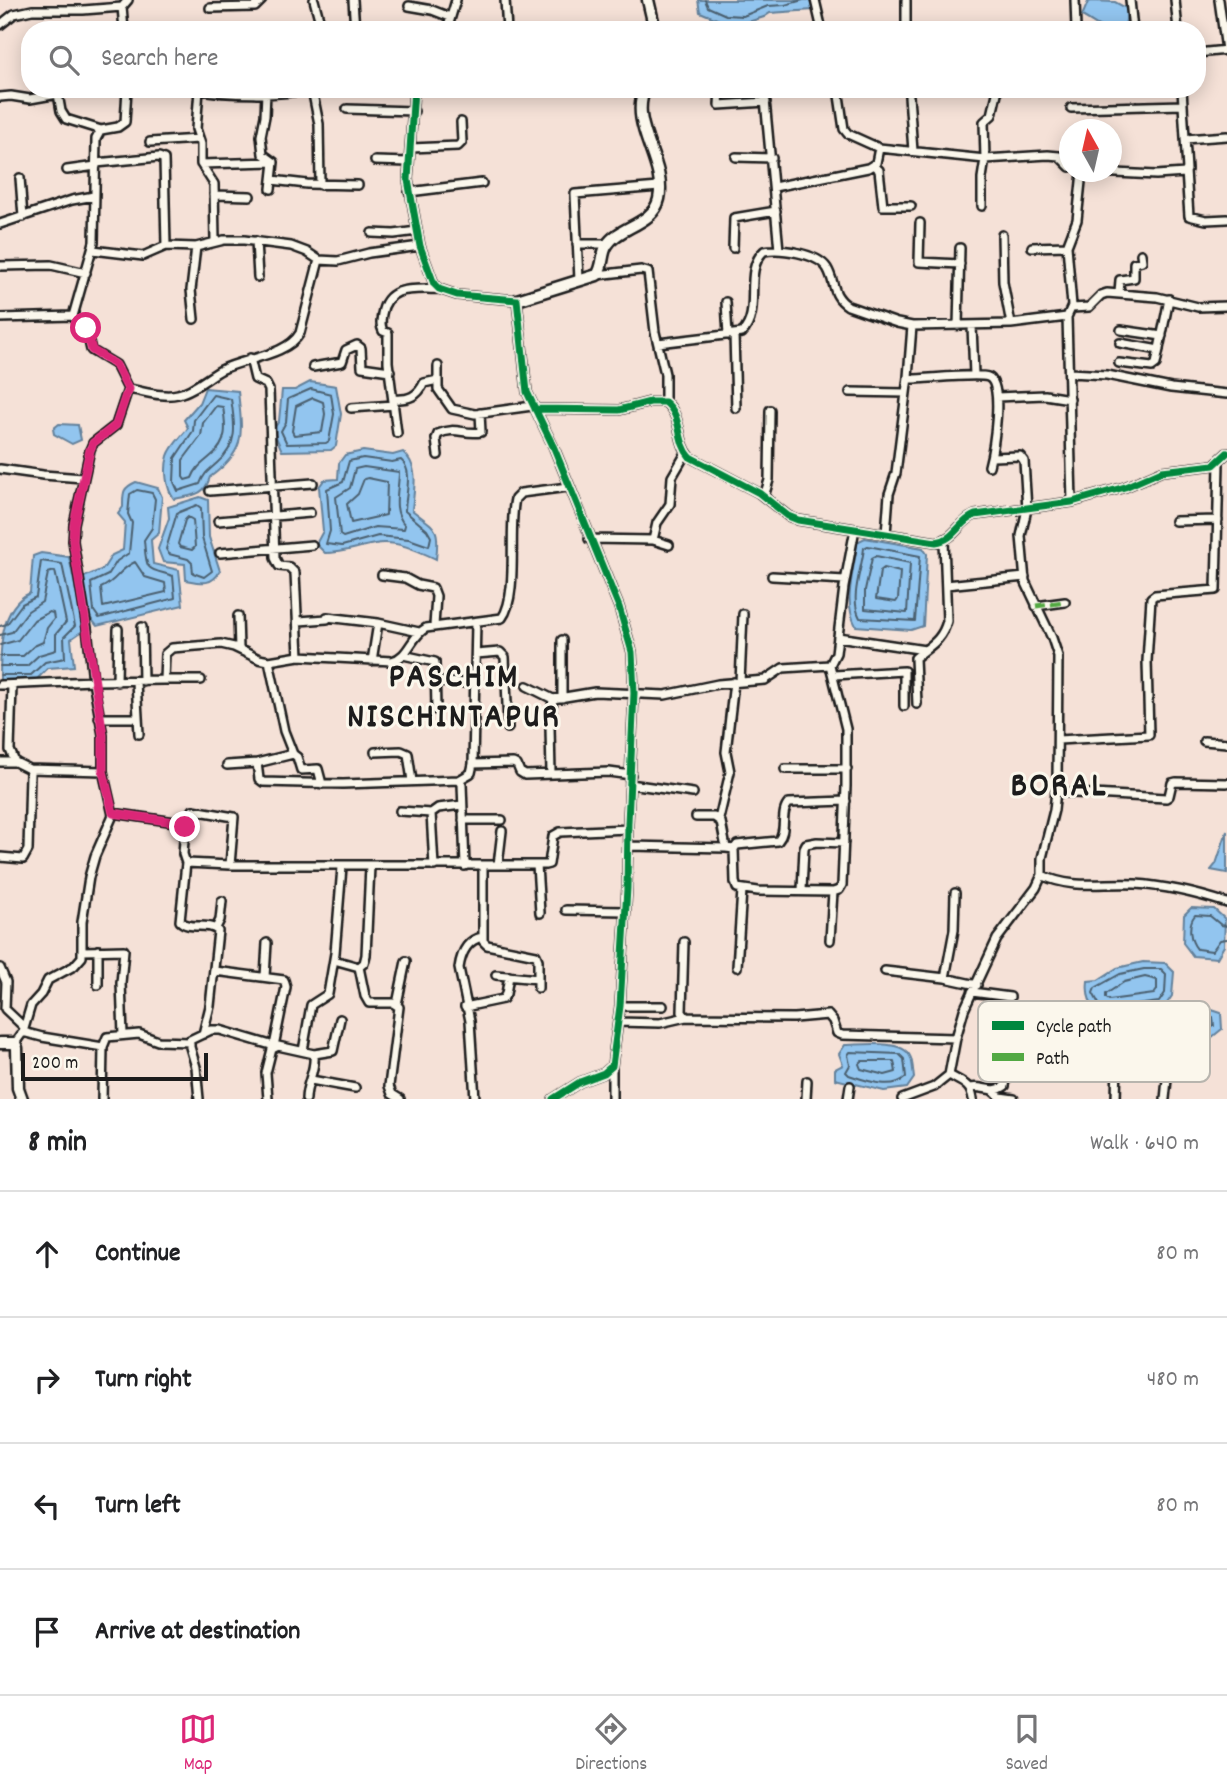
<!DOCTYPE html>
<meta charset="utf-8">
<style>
body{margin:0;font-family:Dekko,sans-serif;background:#f6f6f6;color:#202124}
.compass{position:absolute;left:1059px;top:119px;width:63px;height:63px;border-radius:50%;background:#fff;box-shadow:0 4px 18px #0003;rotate:352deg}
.scale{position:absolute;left:21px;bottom:18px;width:187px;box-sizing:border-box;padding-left:7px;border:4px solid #1c1c1c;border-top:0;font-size:19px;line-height:24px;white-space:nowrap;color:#1c1c1c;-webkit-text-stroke:5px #fbf7ec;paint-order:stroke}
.stop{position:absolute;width:21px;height:21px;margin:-16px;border:5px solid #db2777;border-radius:50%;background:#fff}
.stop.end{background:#db2777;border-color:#fff;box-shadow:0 2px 7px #0008}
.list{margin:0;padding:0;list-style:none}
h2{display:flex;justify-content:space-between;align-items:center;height:91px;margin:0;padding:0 28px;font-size:30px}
h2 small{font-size:23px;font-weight:400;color:#757577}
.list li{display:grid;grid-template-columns:46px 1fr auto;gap:21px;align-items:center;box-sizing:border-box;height:126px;padding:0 28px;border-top:2px solid #e0e0e0}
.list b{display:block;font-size:26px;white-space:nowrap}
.list em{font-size:23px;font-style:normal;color:#757577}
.icon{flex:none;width:38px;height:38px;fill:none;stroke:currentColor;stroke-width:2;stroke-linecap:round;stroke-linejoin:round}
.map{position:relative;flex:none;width:1227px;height:1099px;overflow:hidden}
.search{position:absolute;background:#fff;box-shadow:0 4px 18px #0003;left:21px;right:21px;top:21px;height:77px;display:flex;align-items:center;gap:18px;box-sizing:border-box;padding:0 24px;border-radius:28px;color:#757577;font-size:26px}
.sheet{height:595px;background:#fff}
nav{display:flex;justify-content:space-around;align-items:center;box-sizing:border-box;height:98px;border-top:2px solid #e0e0e0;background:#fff;font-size:19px;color:#757577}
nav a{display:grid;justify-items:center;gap:4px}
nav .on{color:#db2777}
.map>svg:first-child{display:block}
.water{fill:#92c5ef;stroke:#63819b;stroke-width:2}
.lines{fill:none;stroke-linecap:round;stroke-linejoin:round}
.shore{stroke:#4b6070;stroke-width:2}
.street-casing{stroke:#1c1c1c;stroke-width:12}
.secondary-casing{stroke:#1c1c1c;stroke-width:15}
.street{stroke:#fbf7ec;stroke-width:7}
.secondary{stroke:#fbf7ec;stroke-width:10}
.quiet{stroke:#52a943;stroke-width:5;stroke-dasharray:10 5;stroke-linecap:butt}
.cycleway-casing{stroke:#fbf7ec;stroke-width:11}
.cycleway{stroke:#00873e;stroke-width:7}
.route{stroke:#db2777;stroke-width:9}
.labels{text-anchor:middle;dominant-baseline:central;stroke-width:6;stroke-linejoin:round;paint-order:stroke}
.district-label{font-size:35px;font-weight:bold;letter-spacing:2px;fill:#1c1c1c;stroke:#fbf7ec}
.key{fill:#fbf7ec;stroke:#b8b5ae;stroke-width:2}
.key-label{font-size:19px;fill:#1c1c1c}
</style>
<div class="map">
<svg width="1227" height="1099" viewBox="0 0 1227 1099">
<rect width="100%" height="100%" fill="#f5e1d7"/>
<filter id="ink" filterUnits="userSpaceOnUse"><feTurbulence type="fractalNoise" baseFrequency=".0143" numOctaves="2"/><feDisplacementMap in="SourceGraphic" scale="14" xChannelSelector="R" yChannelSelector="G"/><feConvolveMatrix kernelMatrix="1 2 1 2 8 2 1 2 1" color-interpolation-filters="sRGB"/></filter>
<g filter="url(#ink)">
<path class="water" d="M698,0H810L813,10L770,13L764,17L745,23L724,22L700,12Z
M1092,1L1115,2L1128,9L1125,25C1100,33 1102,27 1082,16L1088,2Z
M310,382L336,386L341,414L336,446L331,450L282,451L273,430L279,421L282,390H295Z
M205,388L238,391C242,432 248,450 210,477C204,497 192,495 174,499C166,489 164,469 168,456C171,446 182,436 188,428L184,420L199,403Z
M59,424L78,425L81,440L72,444L54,434L53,429Z
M363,451L393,455L403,452C420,467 414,488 412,510C436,529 440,526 436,559C417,550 396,540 375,544C356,547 345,553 325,553L316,544L323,531L319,487L324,480L338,479L339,463L345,455Z
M136,482L158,488L162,497L159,533L151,540L153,564L179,570L183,605L97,626L87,614L84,577L103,569L112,555L123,550L125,522L118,514L123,507C123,493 122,488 136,482Z
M200,497L208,500L209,537L220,571C212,586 201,583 186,580L185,564L163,562L158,549L169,518L168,507Z
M865,538L923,548L927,554L923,626L911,630L856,626C842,600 855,570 857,542Z
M41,553L69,557L84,630L71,639L74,666L48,668L34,682H0C0,650 0,606 30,593L33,556Z
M1227,831V873L1211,870L1216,864Z
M1191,908L1214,909L1225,919L1224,946L1217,958L1193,956L1183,943L1184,915Z
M1143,962L1165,963L1174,972L1172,996L1163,1009L1101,1017C1091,1006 1086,997 1088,981L1098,980L1117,968Z
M1191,1003L1221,1013L1222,1029L1211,1038L1180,1029L1177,1005Z
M845,1045C861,1045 902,1039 910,1056C913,1061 913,1072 914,1078L907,1088L884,1091L835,1079V1069L843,1065L839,1054Z"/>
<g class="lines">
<path class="shore" d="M705,0L708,7L726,15L743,16L768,6L785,5L803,0
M311,389L331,394L334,414L329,441L326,443L287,444L281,431L286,422L288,399Z
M213,395L231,399C235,424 239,445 217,463C208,471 204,473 200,484L178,491L174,482L175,458L193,431L194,420Z
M313,398L323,402L325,414L322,432L294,435L292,431L296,406Z
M216,406L223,407C226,426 228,443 211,456C202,464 197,466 192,478L185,480L183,477V460L201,436L203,423Z
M363,458L392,462L401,460C414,471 405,495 405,511L427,530L431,537L429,546L409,539L378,536L342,546L326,544L330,531L327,489L343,482L349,461Z
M364,467L399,472C399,490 391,510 405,525L404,529L375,527L343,537L340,535L336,497L350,488L355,469Z
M368,478L387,482L386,515L351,523L347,504L358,494L364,479Z
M137,490L152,493L155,499L152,528L144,540C147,572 144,567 173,576L175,598L99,618L94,611L91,583L108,575L117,561L129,553L132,523L128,514L130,494Z
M197,505L201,508L202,538L212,571L204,577L193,573L192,563L188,559L169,554L166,549L177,513Z
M188,517L193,520L195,547L192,550L180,547L178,544L185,520Z
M868,546L920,556L915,621L860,618C849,598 862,569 864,548Z
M876,556L910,563L907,613L865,609V590L872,558Z
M135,562L145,577L165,583L166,592L103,607L101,588C118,580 119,569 135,562Z
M884,568L900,572L898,599L896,602L876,599L880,571Z
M0,626L7,624L22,604L36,597L41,561L62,564L75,626L64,637L65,658L45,662L31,675H0
M0,635L12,632L28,611L42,602L48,573L55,571L66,622L56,634V650L39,655L27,666H0
M0,645L18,640L34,620L49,612L53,613L54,619L47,628L43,642L34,646L23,656H0
M1227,926L1221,925L1210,916L1195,915C1187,925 1190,941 1197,949L1212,951L1220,940L1227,939
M1144,969H1161L1166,974L1165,993L1159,1002L1105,1009L1099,1004L1093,993L1095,988L1120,974Z
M1145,977L1157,980V990L1154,994L1109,1000L1106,998V994L1124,982Z
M1189,1010L1213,1017L1214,1026L1208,1030L1188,1024L1186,1014Z
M850,1052L899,1054L904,1059L906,1077C892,1091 865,1080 849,1075L846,1072L850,1065L848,1055Z
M862,1061H894L896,1072L885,1075L861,1069L859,1064Z"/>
<defs>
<path id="street" d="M314,0L322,30
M353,0L355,30
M505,0L507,30
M815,0L822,30
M906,0V30
M1075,0L1076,30
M1130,0L1133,30
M1175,0L1178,30
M1219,0L1226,50
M409,6L432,10L450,17
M122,7L124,30
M210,8L255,7L262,0
M0,25L14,14L32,10H83L122,7L128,0
M728,27V30
M447,30L456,0
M1197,53L1227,50
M196,89C226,95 281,96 310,89
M312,89L319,124L320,185
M414,89L408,180L420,246L434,284L439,289L457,295L517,300L527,392L554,448L619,607L632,652L634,693L628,823L627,888L620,1006L612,1066L604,1073L580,1082L553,1099
M720,89L719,105L766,102
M764,89L779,250
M998,89L992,115L984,122L985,159L1048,155L1059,156L1070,167
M199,90L196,129L201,144V164L214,184L215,241
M266,92L265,116L261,136L263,154L274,162L271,189
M909,96L913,151
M0,97L11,96L30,99L58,94L61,111L66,119L101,130
M1071,108L1183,105
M347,109L414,111
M1185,139L1227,136
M150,142L199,139
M411,148L458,146L462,142L461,122
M879,148L985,159L982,178V206
M736,157L772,158
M375,161L409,162
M96,163L159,157L164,159L166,246
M201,164L274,162
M874,166L879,170L883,206H911
M67,170L96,166
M1186,171L1189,216L1206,220L1227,219
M1096,172L1156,175L1185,173L1187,170L1182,89
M20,178L23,217
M272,180L307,184L358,185
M774,187L868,168L876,163L879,148L848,134L844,129L838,89
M409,192L482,183
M214,195L250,196
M920,223L919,262L960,264
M0,224L72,200L94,196
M372,233L394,234L417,231
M1002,235L1003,282L1011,324
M256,241L258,277
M577,244H608
M1032,247L1067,246
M733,248L734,218L776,211
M93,250L143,256L166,246L196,247L224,240H244L291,246L307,252L319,260
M0,266L51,265L86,273
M597,275L641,270L648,272L655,332L665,374V402
M579,280L575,194L659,187
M1119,293L1120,280L1134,278V263L1142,261L1141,254
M726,302L728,335
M1072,308L1089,307L1101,295L1107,293L1157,297L1198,307L1227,306
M73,316L94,242L96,139L101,130L118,127L125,122L127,89
M1067,317L1072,502
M0,318L73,316L76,321L86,328L91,350L116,365L128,389C143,391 163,398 178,394C193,391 208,377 221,370C244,358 287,356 300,333L319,260L338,261L369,253L420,246
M194,319L191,290L196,247
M912,326L908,377L912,379C926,379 978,373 988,377C1005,383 993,451 989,466
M958,326L960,248
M972,326L974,375
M1121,330L1162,336
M734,334L736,408
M658,343L742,333C763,312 742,271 764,251C780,248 817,253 827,268C836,283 831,295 848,306L897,323L912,326L1011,324L1067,317L1072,306L1067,246L1077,220L1082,172
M1120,343L1159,350
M250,358L255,379L266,384L269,390L275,558L279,566L289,567L295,573L299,656L392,661C409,657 411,636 426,628L502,618C519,595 508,528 515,499L521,493L568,487
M1119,363L1152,367L1156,364L1169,299
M438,366V389L452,409L475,414L532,406
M313,367L342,362L346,350L357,345L361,348L362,367L390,371
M1070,373L1107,375L1171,388L1227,394
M850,392L906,393
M997,397L1045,395L1070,399
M394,399C409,400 418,396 424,383L438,380
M351,408L394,405
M535,409L619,410L650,402H665C683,416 676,441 690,457L759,493L788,516L798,520L936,542C955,540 959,521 975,515L1072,502L1125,487L1162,471L1214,465L1227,453
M397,433L388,362V333L383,331C380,325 381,321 382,314C387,284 415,290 439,289
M438,455L436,439L438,434C455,426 464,435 481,432L480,413
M0,469L43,475L83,478
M210,491L313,483
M764,497L769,480L770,410
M218,521L310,513
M1175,521L1218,520
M886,534L889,494L896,473L908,377
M589,539L653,540L669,545
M653,540L657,523L670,504L672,477L686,453
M220,553L312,545
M382,575L405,578L418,585L433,588L436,596L434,626
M772,576L845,580
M946,585L1025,577
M1036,606L1065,602
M238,616L239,649
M327,617L378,623L419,632
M299,621L327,619
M142,627L143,681
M838,637L925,650
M562,640V698
M476,654L500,652L505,657L508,728
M403,655L435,662L436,710
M372,661L378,623
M834,675L904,671V706
M164,680H201
M117,682L118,629
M136,682L139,734
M437,682L475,683
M740,682L743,614
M0,685L93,681L87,628L73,541L74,524L90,450L93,443L116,425L128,389
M527,686L553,699L595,692L665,695L718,684L765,680L783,668L830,665L836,653L844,587L855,529
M917,704L915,658C929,646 942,641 947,621L944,541
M99,718H138
M1058,740L1149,735L1147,661L1151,598L1155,595L1216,590L1219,463
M1204,741L1227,743
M375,752L401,751L408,754L412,781
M293,754L297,757L301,770L318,769L322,784
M0,762H15
M257,763L259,779L263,782L343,784L459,780L462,784L465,866
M473,764L513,763L517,765L520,772L525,775L609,772L631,775
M227,765L257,763L293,754L284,731L269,661
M29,769L103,771
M785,769H847
M551,774L550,727L553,699
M459,780L471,773L473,764L476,622
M630,784L693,793
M1056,792L1166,798L1169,796L1172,783L1176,782L1227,783
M193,810L234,817L230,865
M400,811L431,813L434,866
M113,813L182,823L185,827L183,854L186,863L230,865H545L549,864L553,836L560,832L628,829
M431,813L438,808L462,805
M696,817H714L721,822L726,848L734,849L735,882L737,888L758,891L833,892L839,890L842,885L846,786V729L830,665
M719,819L730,772L726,752L734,682
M463,820H502
M629,846L726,848
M734,849L737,845L778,841C788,830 779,813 789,803L846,801
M0,857L23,859L28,850L30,773L29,769L15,762L10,750L12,685
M186,863L180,921C190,931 207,921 218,931L210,1006L203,1034
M498,865L502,831
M537,865L540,913
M483,866V941L487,945L536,955L538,960V988
M1042,875C1072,890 1103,882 1135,884C1167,886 1196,893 1227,903
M802,890L804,848L806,844L817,842L844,843
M566,910L624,911
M216,928L220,920L222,901
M830,940L833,892
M684,942L682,1012L686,1017L794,1018L828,1015L833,1021L837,1033L842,1035L956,1038
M83,951L124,950L121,983L123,1035
M334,960L359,967L365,996L369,1003H393L399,1007L389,1086L392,1094L400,1099
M359,967L364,963L366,955L370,866
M737,967L742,890
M0,968L6,982L5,1009L24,1027
M885,971L945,978L977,985
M496,975L538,979
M265,977L267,943
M945,978L954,930L955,893
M98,985V950
M972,992L1010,997
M397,1004L406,961
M620,1006H663
M465,1007L503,999L506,994L509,976
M618,1022L660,1023L686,1017
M23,1032L42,1037L103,1047L102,1099
M15,1043L23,1032L31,1005L41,994L48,980L74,966L82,957V922L89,877L95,856L113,815L103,771V735L93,681L164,680L165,654L172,648L221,644L234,647L259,659L269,661L299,656
M103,1047L107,1037L139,1034L158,1041L190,1042
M303,1051L311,1005L328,994L335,953L342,867
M314,1054L333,1051L340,1019
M612,1067V1099
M949,1075C961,1082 971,1084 973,1099
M311,1080L355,1088
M970,1088C983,1085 993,1095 1005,1086L1010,1054
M993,1091L1000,1097L1014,1099
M199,1099L196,1067L190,1047V1040L211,1030H220L274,1046L286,987L284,980L215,971
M268,1099L266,1073L272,1049L278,1046L314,1054C316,1072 306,1082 306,1099
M475,1099L470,1021L459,968C461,954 467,940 482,937
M806,1099L807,1081
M848,1099L850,1086
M902,1099L934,1087L949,1075L956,1038L964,1010L997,939L1036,888L1042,875V858L1054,810L1057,781L1058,656L1052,638L1025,581L1021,536L1027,509L1024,461L1020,456L992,457
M1116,1099L1118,1025
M1165,1099L1168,1070"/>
<path id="secondary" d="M648,0L655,30
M517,300L597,275C604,266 601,254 607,245C619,226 653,225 659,199C667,163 628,124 645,89
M0,1043H15L17,1048L18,1088L22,1099"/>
</defs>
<use href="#street" class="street-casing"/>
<use href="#secondary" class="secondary-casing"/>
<use href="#street" class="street"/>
<use href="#secondary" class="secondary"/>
<path class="quiet" d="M1036,606L1065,602"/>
<defs>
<path id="cycleway" d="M414,89L408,180L420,246L434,284L439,289L457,295L517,300L527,392L554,448L619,607L632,652L634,693L628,823L627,888L620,1006L612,1066L604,1073L580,1082L553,1099
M535,409L619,410L650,402H665C683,416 676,441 690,457L759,493L788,516L798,520L936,542C955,540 959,521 975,515L1072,502L1125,487L1162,471L1214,465L1227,453"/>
</defs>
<use href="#cycleway" class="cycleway-casing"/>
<use href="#cycleway" class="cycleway"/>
</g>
</g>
<g class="lines" filter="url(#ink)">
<path class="route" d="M86,328L92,350L116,365L128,389L116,425L93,443L90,450L74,524L73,541L103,735V771L113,813L181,823L185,827"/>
</g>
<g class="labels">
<g class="district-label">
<text x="454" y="679">PASCHIM<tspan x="454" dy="40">NISCHINTAPUR</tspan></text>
<text x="1059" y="788">BORAL</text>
</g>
</g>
<rect x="978" y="1001" width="232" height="81" rx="10" class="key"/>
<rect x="992" y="1021" width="32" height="9" fill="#00873e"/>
<rect x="992" y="1053" width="32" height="8" fill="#52a943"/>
<g class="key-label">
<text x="1036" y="1032">Cycle path</text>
<text x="1036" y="1064">Path</text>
</g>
</svg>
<svg class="compass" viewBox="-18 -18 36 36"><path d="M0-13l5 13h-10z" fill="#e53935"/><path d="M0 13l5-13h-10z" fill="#757577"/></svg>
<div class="scale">200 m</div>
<div class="stop" style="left:86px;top:328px"></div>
<div class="stop end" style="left:185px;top:827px"></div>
<div class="search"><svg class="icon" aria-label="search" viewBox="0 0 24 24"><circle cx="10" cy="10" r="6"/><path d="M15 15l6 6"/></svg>Search here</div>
</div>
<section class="sheet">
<h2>8 min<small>Walk · 640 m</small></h2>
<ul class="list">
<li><svg class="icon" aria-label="ahead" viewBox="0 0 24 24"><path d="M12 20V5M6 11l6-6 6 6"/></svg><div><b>Continue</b></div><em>80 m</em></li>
<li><svg class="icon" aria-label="right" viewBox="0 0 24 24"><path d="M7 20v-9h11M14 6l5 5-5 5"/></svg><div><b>Turn right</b></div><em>480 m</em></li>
<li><svg class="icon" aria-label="left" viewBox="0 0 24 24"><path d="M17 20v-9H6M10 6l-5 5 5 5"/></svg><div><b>Turn left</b></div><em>80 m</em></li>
<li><svg class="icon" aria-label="arrive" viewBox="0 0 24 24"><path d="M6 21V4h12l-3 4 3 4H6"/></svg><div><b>Arrive at destination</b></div></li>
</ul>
</section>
<nav>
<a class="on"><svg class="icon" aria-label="map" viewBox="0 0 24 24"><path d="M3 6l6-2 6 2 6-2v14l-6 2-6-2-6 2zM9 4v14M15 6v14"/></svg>Map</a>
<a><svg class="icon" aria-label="directions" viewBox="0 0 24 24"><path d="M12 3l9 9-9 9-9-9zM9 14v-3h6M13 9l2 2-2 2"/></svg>Directions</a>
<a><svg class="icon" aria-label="saved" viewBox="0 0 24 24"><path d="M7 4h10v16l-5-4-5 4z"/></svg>Saved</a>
</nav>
